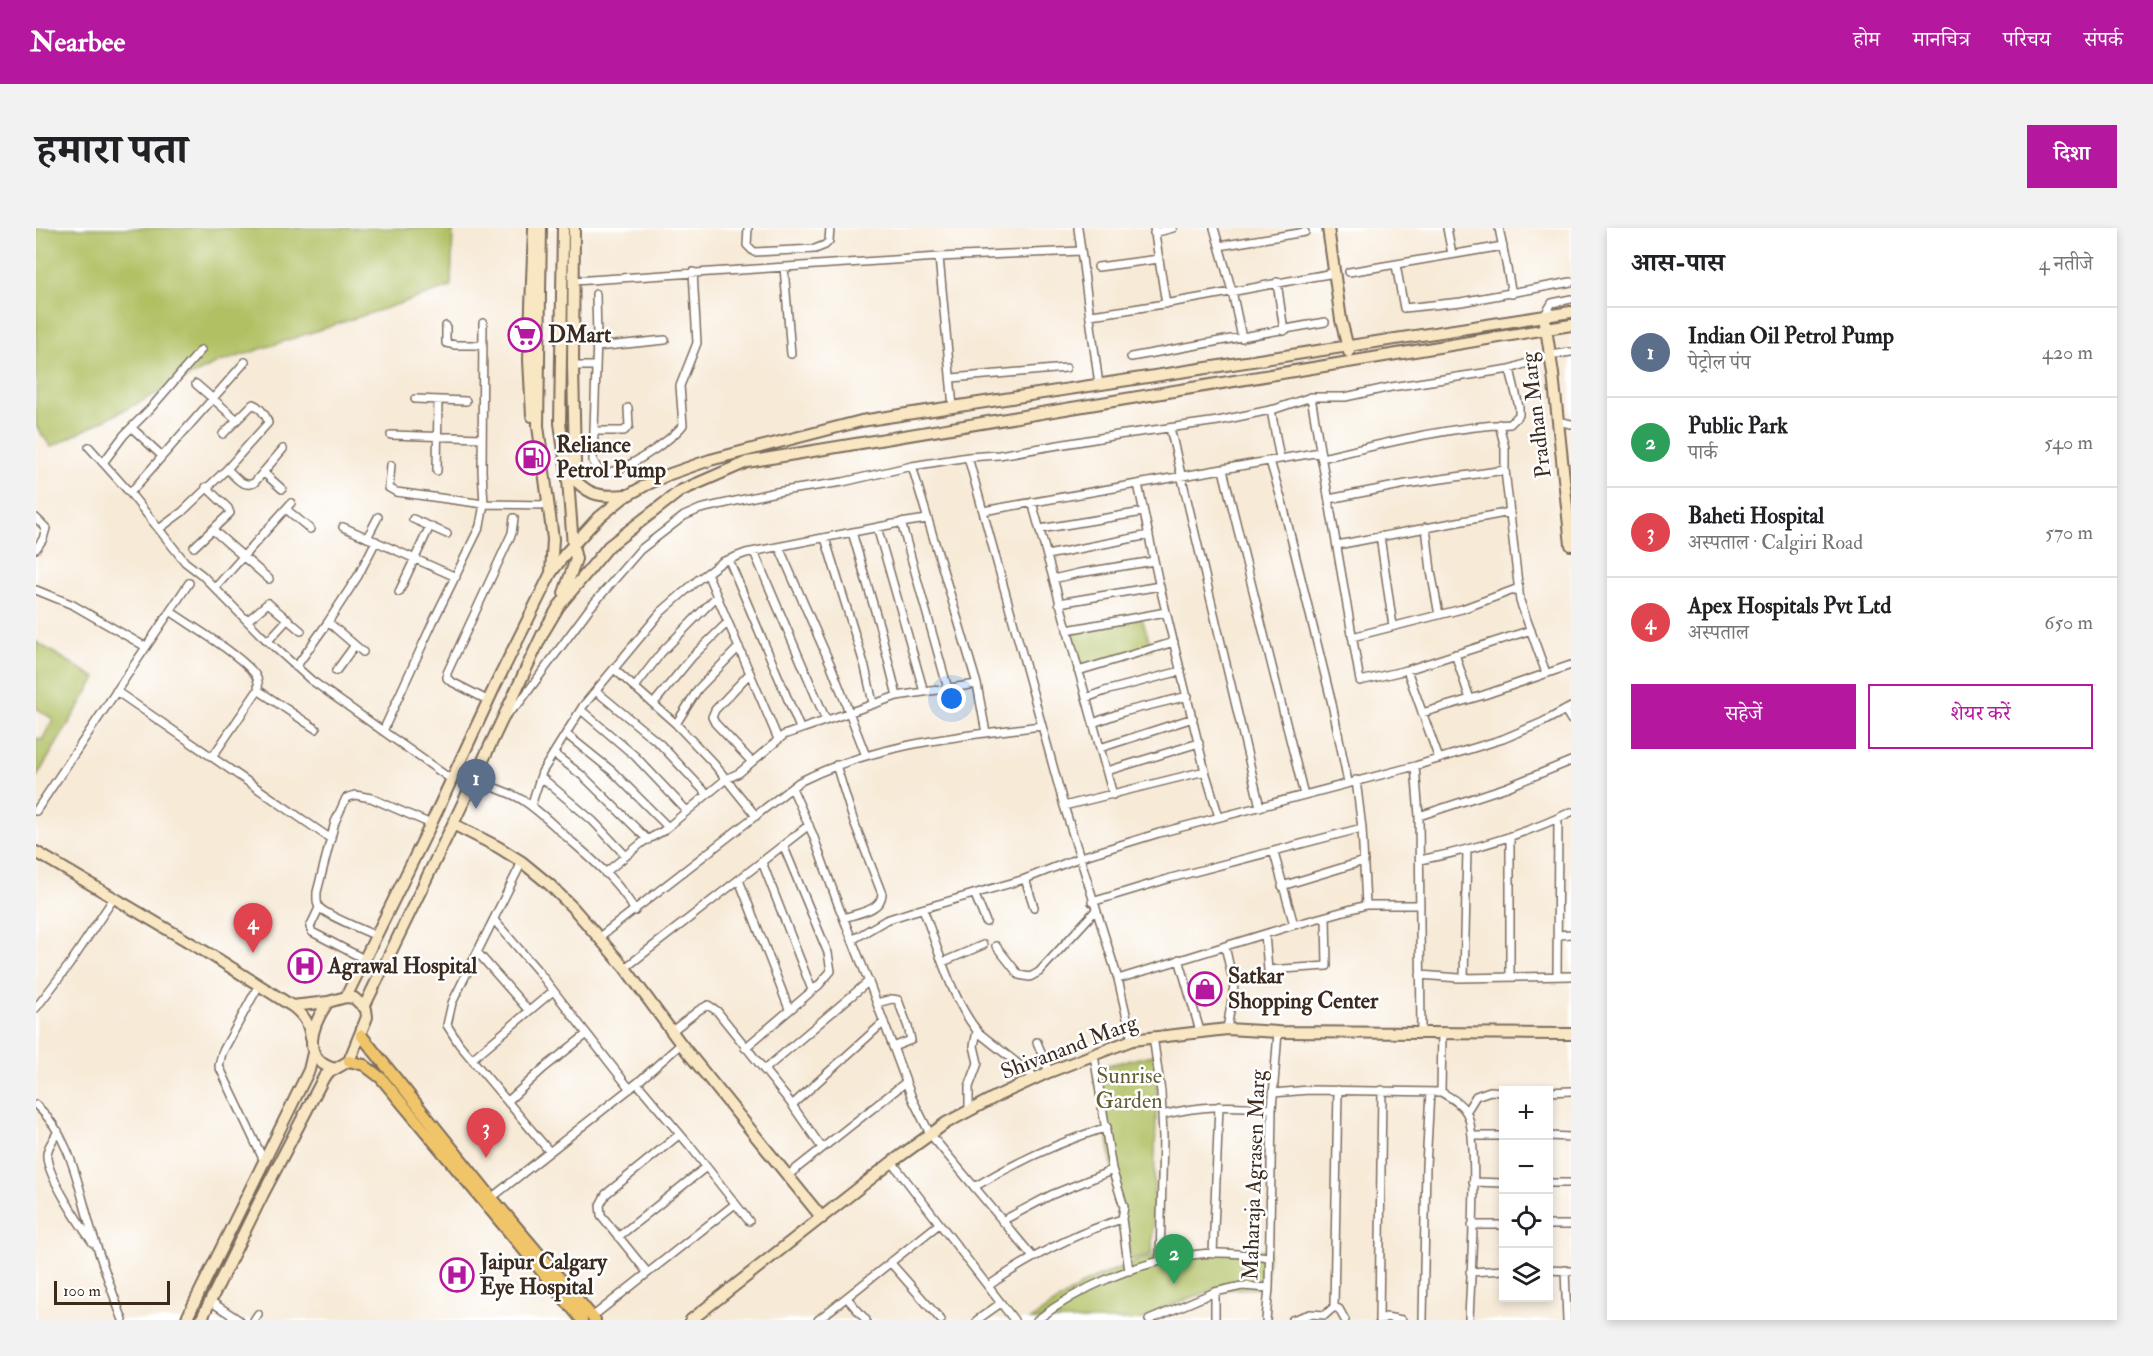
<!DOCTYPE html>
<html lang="hi">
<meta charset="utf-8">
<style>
body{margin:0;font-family:"IM FELL Double Pica","Noto Serif Devanagari",serif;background:#f2f2f2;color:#202124}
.controls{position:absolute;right:18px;bottom:18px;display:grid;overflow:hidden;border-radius:0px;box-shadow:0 3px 9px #0003}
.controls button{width:54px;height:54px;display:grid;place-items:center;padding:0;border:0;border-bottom:2px solid #e0e0e0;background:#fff;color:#202124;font:30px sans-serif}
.scale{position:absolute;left:18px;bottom:15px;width:116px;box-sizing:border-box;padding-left:6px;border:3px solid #3b2a1e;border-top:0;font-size:16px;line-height:21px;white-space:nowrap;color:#3b2a1e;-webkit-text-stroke:4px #fff;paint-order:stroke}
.you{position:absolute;left:916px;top:471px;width:21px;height:21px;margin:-15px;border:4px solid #fff;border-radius:50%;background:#1a73e8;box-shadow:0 0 0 9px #1a73e833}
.badge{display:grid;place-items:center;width:39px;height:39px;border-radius:50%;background:#b5179e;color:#fff;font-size:20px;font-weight:700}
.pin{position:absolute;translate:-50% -50px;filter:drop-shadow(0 2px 3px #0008)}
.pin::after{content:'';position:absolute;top:32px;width:21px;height:18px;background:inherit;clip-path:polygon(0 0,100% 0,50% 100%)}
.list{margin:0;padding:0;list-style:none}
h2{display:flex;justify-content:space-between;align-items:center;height:78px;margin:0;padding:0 24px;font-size:26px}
h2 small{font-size:20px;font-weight:400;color:#757577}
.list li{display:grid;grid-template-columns:39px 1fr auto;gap:18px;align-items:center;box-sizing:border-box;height:90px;padding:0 24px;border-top:2px solid #e0e0e0}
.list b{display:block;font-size:22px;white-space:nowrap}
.list p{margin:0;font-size:20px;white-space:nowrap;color:#757577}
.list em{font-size:20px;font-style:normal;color:#757577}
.actions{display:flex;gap:12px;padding:18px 24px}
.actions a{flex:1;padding:14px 0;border:2px solid #b5179e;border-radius:0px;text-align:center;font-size:21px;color:#b5179e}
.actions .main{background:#b5179e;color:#fff}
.icon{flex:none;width:33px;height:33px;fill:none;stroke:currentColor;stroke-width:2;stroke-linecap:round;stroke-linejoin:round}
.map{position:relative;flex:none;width:1535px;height:1092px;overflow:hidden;border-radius:0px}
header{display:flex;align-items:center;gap:36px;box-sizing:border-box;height:84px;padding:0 30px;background:#b5179e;color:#fff}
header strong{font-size:28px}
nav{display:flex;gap:33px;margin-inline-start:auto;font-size:21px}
.intro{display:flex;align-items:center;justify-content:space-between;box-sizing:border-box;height:144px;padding:0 36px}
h1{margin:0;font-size:42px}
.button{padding:15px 27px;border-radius:0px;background:#b5179e;color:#fff;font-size:21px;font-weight:700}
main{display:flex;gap:36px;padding:0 36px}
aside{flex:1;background:#fff;border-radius:0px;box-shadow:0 3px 9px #0003}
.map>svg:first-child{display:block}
.green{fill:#b0c062;stroke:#767540;stroke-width:1.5}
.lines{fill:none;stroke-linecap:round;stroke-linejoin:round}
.street-casing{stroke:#7d6d5f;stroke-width:10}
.secondary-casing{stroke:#7d6d5f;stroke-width:14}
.primary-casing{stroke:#7d6d5f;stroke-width:14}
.street{stroke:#fff;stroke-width:7}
.secondary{stroke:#f9e7c3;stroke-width:10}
.primary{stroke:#f0c469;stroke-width:10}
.labels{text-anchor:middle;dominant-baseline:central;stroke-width:5;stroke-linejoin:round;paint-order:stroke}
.poi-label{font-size:22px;font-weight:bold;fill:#3b2a1e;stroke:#fff;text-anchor:start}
.street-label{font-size:22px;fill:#3b2a1e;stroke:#fff}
.park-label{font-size:22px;fill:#645e36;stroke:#fff}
</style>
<header>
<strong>Nearbee</strong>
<nav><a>होम</a><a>मानचित्र</a><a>परिचय</a><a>संपर्क</a></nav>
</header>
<div class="intro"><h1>हमारा पता</h1><a class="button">दिशा</a></div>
<main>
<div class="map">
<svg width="1535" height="1092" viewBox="0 0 1535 1092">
<rect width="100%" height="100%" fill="#fff"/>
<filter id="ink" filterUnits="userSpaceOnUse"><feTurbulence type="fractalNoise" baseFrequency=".0167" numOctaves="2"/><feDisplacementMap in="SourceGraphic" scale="12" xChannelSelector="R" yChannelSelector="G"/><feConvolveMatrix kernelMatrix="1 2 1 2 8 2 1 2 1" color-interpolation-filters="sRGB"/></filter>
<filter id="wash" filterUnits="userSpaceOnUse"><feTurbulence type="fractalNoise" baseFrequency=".008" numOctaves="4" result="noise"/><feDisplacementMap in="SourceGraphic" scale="24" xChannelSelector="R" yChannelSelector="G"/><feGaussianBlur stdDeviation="1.35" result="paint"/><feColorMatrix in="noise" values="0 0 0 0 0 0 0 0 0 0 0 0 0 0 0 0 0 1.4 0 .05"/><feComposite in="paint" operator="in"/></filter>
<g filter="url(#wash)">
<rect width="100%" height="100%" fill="#f7ead7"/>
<path class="green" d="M0,0H417L415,59L179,136L15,219L0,198Z
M1106,390L1116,421L1043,441L1033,403Z
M0,414L60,450L0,550V510L6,512L17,491L0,480Z
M1122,826L1116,1026L1089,1033L1062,839Z
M1232,1022L1230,1060L1177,1062L1132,1078L1106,1092H994L1052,1053L1105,1031L1149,1023Z"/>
</g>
<g filter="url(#ink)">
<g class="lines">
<defs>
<path id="street" d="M712,0L711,17L718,24L779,21L789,17L793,13L794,0
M1042,0L1063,157
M1118,0L1130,76
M1178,0L1196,63L1206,110
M1411,0L1416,26
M1463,0L1476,66
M1118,5L1137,0
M1183,18L1269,4
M903,29L917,179
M1360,37L1368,80L1425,74L1535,54
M748,39L755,126
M1062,39L1123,31
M1313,44L1467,18
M538,53L903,29L1045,23
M1241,54L1248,103
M560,66L561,110L557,233L564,244C583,249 636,212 647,197L644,158L661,115L657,44
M1054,87C1136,77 1216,59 1298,45
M1508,88L1516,75L1535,71
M410,98V115L419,117H447
M560,119L629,112
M1095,129L1289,94
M209,134L94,265L149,334L166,347L225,407L275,452L416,552
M537,138H559
M916,150L1030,140
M160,156L200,191
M1275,169L1324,453L1371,442L1495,402
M379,171L430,173
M1235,182L1244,231
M1521,193L1535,196
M1463,196L1469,220V242L1484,373L1510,445
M96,200L126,228
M1134,200L1224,579
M559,203H588L593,198L592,180
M355,207L446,210
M53,219L94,265
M932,229L1028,578L1082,751L1096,812
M1285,230C1347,216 1411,199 1474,196L1483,187V179L1474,141
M1234,233L1247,277L1296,476L1312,554
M67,235L88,207L114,181L165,122
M355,237L353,260L360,264L448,276L512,277
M876,238L941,456L950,505
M191,241C199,248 206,260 218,255L247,221
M1187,242L1268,567
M401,243L402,172
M227,244L246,261
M1102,256L1122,351L1169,543L1183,589
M1293,271L1370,256L1469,242
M996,274L1077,567
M250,281L274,301
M947,283L1284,224
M0,290L10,300L7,311L0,321
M377,291L411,306
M865,294L912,461
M307,299L420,349
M841,299L888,464
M1390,299L1395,343L1403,387
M123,301L146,284L191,241L232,195C231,188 223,178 217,176L187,206
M1004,301L1107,284
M177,302L233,351
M816,304L844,400L861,468
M1344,308L1357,398
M331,310L342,289
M789,310L829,439L837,475
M1301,317L1474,284
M158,319L194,285L192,280L170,259
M743,319L796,440L830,528
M718,324L790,492
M1011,327L1113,307
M693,332L764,500
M671,345L742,511
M1017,351L1043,345L1118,333
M179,360L255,275
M0,362L37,377L110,419
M363,364L394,298
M1023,375L1124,358
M134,383C157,399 200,424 218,445C222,450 223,455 222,462L177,528
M211,393L232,375L265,403
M292,394L322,348L340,313
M1031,402L1130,384
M1316,409L1426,381L1483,360
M232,413L252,391
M1419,426L1434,471
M260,439L292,394L327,424
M578,441L640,496L678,536L720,588
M1371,442L1403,531
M300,443L319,417
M1042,443L1138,414
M714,445L679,482L676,489L679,495L716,534
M599,459L625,425L681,368
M222,462L280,501
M80,463L295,611
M560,463L624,516L671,566
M1050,470L1069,463L1145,443
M453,473L414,453L411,450V445L476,305L478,290
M618,475L656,429L692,394
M545,482L599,528L651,583
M1529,482L1535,492
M472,485L484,474L553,381L604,322L648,288L664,281L740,264L807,254L876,238L932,229L963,227L1082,207L1182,193L1239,181L1275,169H1309L1355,159L1474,141L1514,127L1535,124
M1386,485L1448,467L1535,437
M1057,495L1087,484L1152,468
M640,496L662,461L703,419
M347,503L397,394L444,298L448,276L446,243L447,95
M530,506L576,543L632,599
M1064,520L1157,490
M518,526L548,549L612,612
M800,537L817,591L846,666C845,683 821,685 808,690
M1379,538L1383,588L1385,805
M1071,543L1163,515
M505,549L557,593L590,628
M438,550C454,560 473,563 488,573C505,584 519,599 534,612C558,633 584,655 599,683
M1320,552L1326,600L1330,677
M756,560L777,607L803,679L834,757L876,870L894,906L997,1029
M495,578L506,544L547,478L625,384L663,351L686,334L710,325L858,296L891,291
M1028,578L1169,543
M0,583L153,355
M1383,588L1471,559L1535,533
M1238,625L1258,697
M1384,632C1435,622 1487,607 1535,584
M486,634L416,775L411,797L423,816L513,923
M726,634L776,762
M569,645L607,614L627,603L690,551L703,545L748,507L861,468L941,456
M989,651L998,679
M703,652L753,781
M1246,658L1328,633
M939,667L950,694
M1056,674L1135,650L1326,600
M283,680L274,699L276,704L328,731
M887,681C902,720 916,773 943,805L1000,850
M458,692L502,743L594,861
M1229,706L1232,742L1291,738L1290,689
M1522,707L1535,706
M340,708C328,702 289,687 283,679C280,675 281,669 281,664L299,594L310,570L319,567L335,570L395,596
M562,710L763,554C838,516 923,508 1006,498
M816,712L850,692L875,684L989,651L1045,629L1123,605L1379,538L1467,511L1507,494L1535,479
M960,718L983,747L994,749L1003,744L1060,682
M1189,718L1198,758L1191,801
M442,725L493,783
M1143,731L1164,803
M907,734L947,717
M589,740L773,597
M1384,747L1423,750L1535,748
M1521,748L1522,590
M1474,749V608
M1428,750L1431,622
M1082,751L1258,697L1330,677H1384
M223,757L186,825L183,838L228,933
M841,775L856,771L862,772L872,799L875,812L857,819
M0,780L33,737L78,670
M636,803L663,782L672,777L681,783L754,874L786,920
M1117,808L1125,864L1127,909L1124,1033
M1001,814L1013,844
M709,820L783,757L795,743L792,725L747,617
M436,831L517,763
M728,842L833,753
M601,855L654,918L713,993
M1405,864L1406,805
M1512,864L1535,863
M1237,865L1273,862L1405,864C1414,869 1425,875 1430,884C1445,905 1434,1057 1433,1092
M472,873L508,840L551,806
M0,877C35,908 42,958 55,1001C65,1031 75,1062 87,1092
M756,877L848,794
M933,883V859L942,835L938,818L941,803
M1430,884L1440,868L1454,863L1468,864
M1126,887C1166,877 1195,877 1236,881
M22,903C18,911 10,920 11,929C12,949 45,998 57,1015
M1436,908H1468
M1512,908L1535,909
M856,934L978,1092
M1076,941L1088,979L1086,991L1093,1043
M751,948L870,854
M1437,954L1468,955
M1512,955H1535
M938,959C980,934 1023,914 1071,899
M454,971L601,855L645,816
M966,993L1015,967L1070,945L1076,941L1058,827
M1436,997H1468
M1512,997H1535
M582,1009L670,939
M1177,1026L1183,878
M854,1034L905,1092
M1512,1042L1535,1043
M1529,1042L1531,1092
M611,1044L565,987L564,977L570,966L644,906
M1434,1044L1468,1042
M952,1058C994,1029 1037,1006 1086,991
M811,1070L830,1092
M174,1073L203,1092
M1298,1079L1302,862
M556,1089L699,976
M218,1092L222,1086
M782,1092L903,996
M941,1092L965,1075
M1001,1092C1044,1059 1101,1034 1156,1027C1181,1023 1208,1026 1233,1029
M1113,1092L1179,1064L1206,1058L1233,1060
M1179,1092V1064
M1230,1092L1233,1060L1236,881L1242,804
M1256,1092L1274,1086L1289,1087L1298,1079L1303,1081L1309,1092
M1343,1092L1346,862
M1344,1092L1350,1089L1366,1092
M1387,1092L1390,938L1394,864"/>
<path id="secondary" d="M505,0L502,198L517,311L515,345
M527,0L524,195L532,252L537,318L540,331L528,365
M1292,0L1305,92L1313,124
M1509,94L1517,146L1535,317
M496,188L493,132L498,0
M530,239L539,234L537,138L538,0
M531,244C551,266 560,270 590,267
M417,596L462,619L486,634L514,657L538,681L589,740L645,816L786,990
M0,624L180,730L256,778C268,787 273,795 275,810
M310,769L395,596L459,458L515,345L529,326L560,292L587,270L610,257L634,246L674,232L825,193L1535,84
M256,778L292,774
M328,779L417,596L507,405L523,378L573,318L644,263L711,234L1535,97
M150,1092L273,842L277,825
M165,1092L227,966L288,849L292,845L313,833L331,789L330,781L318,770L310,769L292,774C276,797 263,831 299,841
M655,1092L856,934L910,895L961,868L1013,844L1096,812L1191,801L1242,804L1535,806"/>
<path id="primary" d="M325,807L456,970L559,1092
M313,833L328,837L345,850L546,1092"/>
</defs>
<use href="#street" class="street-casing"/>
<use href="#secondary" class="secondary-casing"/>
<use href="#primary" class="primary-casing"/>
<use href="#street" class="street"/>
<use href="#secondary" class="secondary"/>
<use href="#primary" class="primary"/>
</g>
</g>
<defs>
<symbol id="supermarket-ring" viewBox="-11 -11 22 22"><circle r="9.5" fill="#fff" stroke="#b5179e" stroke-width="1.5"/><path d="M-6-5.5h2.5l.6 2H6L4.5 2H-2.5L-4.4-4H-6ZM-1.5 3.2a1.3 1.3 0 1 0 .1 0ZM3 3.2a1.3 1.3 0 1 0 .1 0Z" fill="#b5179e"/></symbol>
<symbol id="fuel-ring" viewBox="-11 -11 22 22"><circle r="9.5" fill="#fff" stroke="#b5179e" stroke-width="1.5"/><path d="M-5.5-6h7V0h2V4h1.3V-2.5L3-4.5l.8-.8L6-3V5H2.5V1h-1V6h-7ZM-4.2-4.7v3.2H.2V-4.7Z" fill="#b5179e"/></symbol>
<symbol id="hospital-ring" viewBox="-11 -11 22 22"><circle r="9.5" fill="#fff" stroke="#b5179e" stroke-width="1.5"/><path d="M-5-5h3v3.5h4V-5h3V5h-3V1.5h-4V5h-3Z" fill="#b5179e"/></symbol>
<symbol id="shop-ring" viewBox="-11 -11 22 22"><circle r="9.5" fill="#fff" stroke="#b5179e" stroke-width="1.5"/><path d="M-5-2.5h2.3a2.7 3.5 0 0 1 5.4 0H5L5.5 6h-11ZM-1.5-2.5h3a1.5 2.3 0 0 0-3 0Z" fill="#b5179e"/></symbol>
</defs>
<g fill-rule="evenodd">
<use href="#supermarket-ring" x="470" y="88" width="38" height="38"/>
<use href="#fuel-ring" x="478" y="211" width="38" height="38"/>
<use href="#hospital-ring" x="250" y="719" width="38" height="38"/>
<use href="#shop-ring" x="1150" y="742" width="38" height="38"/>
<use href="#hospital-ring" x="402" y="1028" width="38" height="38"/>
</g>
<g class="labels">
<g class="poi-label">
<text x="512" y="107">DMart</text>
<text x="520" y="217">Reliance<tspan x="520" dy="25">Petrol Pump</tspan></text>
<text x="292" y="738">Agrawal Hospital</text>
<text x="1192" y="748">Satkar<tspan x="1192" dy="25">Shopping Center</tspan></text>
<text x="444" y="1034">Jaipur Calgary<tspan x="444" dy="25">Eye Hospital</tspan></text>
</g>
<g class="street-label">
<text transform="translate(1500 187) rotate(-97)">Pradhan Marg</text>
<text transform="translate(1033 819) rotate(-21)">Shivanand Marg</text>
<text transform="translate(1218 947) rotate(-88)">Maharaja Agrasen Marg</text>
</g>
<g class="park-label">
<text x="1093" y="848">Sunrise<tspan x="1093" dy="25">Garden</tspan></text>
</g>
</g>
</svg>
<div class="controls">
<button>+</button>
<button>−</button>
<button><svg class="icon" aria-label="locate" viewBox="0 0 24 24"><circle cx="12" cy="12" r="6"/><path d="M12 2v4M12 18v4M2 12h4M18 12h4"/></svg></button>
<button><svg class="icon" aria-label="layers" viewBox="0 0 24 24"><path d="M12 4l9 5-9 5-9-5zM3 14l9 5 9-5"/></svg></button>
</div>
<div class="scale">100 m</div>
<div class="you"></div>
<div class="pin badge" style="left:440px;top:581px;background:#5c6f8a">1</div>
<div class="pin badge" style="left:1138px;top:1056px;background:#2e9e5b">2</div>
<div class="pin badge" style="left:450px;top:930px;background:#e0444e">3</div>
<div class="pin badge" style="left:217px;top:725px;background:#e0444e">4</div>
</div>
<aside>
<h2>आस-पास<small>4 नतीजे</small></h2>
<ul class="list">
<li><span class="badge" style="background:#5c6f8a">1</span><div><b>Indian Oil Petrol Pump</b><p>पेट्रोल पंप</p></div><em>420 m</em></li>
<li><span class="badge" style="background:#2e9e5b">2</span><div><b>Public Park</b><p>पार्क</p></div><em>540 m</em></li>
<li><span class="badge" style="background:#e0444e">3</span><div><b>Baheti Hospital</b><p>अस्पताल · Calgiri Road</p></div><em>570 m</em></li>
<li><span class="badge" style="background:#e0444e">4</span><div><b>Apex Hospitals Pvt Ltd</b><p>अस्पताल</p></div><em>650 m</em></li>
</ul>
<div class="actions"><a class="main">सहेजें</a><a>शेयर करें</a></div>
</aside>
</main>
